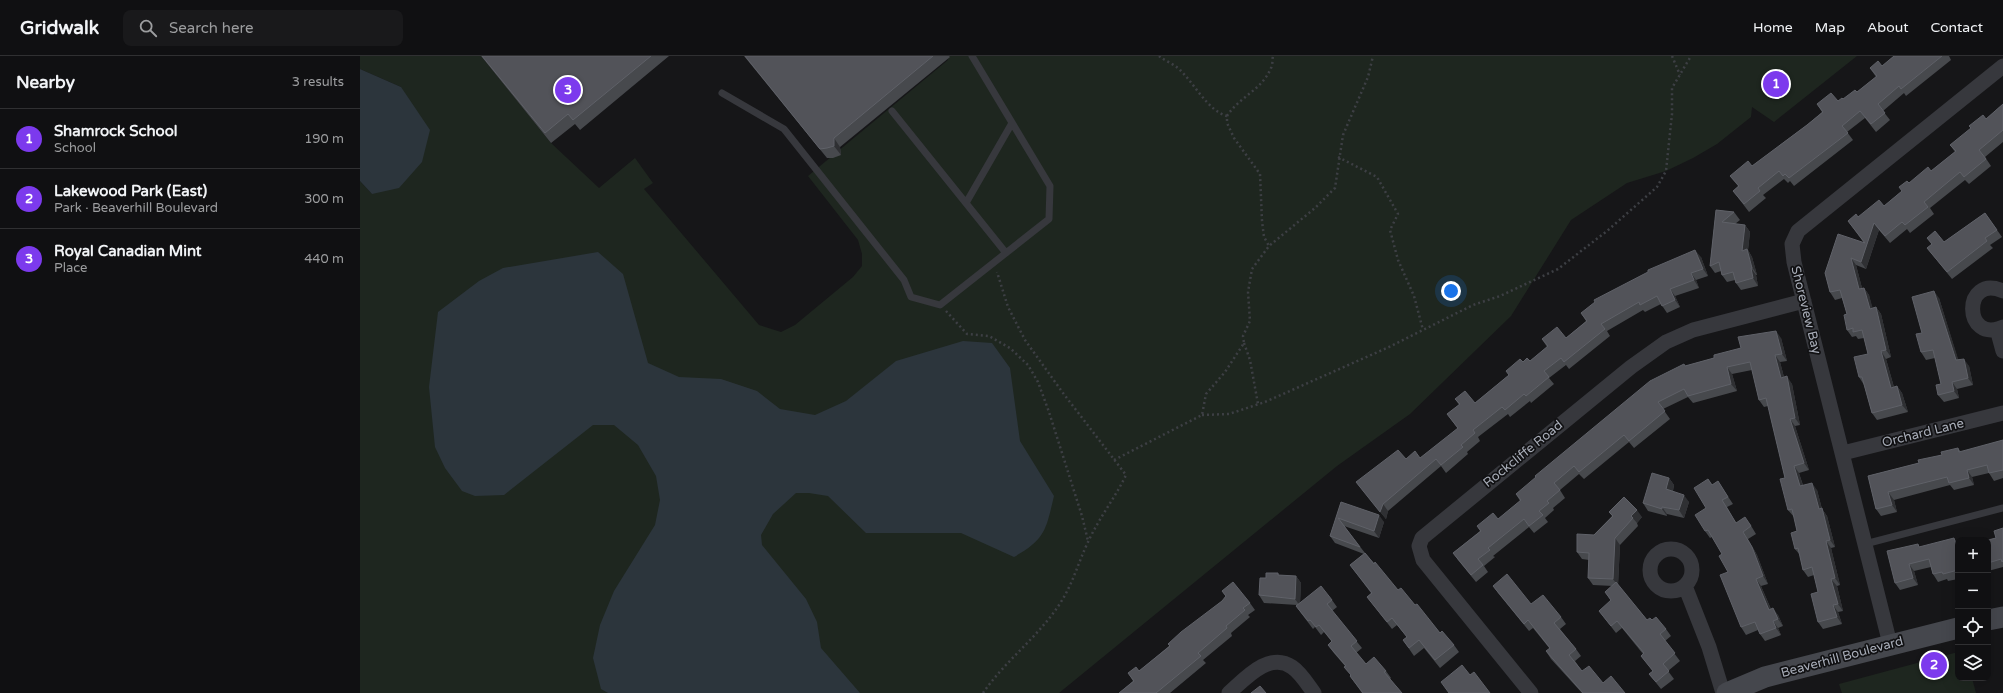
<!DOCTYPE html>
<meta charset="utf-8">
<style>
body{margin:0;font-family:"Varela Round",sans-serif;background:#19191b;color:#f1f3f6}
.controls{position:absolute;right:12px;bottom:12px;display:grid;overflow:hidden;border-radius:8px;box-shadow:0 4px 16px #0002}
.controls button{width:36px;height:36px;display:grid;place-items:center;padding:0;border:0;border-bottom:1px solid #303032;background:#101012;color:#f1f3f6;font:20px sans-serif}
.you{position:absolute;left:1091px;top:235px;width:14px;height:14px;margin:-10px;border:3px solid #fff;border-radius:50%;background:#1a73e8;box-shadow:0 0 0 6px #1a73e833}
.badge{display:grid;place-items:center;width:26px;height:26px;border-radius:50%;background:#7c3aed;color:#fff;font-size:13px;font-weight:700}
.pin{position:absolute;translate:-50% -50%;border:2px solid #fff;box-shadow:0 1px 4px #0006}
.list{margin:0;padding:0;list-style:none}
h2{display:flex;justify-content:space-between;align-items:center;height:52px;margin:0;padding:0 16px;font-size:17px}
h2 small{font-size:13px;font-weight:400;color:#9c9d9f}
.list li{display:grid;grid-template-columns:26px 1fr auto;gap:12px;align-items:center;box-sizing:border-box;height:60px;padding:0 16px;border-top:1px solid #303032}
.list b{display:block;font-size:15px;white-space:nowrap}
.list p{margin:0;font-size:13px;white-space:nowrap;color:#9c9d9f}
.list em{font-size:13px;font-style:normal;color:#9c9d9f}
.icon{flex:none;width:22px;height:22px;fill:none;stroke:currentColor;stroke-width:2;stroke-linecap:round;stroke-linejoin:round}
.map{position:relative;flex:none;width:1643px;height:637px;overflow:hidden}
header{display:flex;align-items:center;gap:24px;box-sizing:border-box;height:56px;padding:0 20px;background:#101012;border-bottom:1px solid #303032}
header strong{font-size:19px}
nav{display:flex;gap:22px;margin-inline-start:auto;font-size:14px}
.search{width:280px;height:36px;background:#19191b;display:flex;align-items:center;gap:10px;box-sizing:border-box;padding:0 14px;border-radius:8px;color:#9c9d9f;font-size:15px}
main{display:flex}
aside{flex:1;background:#101012}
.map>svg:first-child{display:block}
.green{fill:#1e261f}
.water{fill:#2c353c}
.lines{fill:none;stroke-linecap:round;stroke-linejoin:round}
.path{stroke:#3d3f44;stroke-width:2.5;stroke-dasharray:2 3;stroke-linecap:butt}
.lane{stroke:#37383d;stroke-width:7}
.street{stroke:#37383d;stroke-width:15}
.secondary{stroke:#45474d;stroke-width:21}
.wall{fill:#47494d}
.shaded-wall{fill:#2f3033}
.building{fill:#525359;stroke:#5f6168}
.labels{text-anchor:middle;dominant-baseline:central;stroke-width:3.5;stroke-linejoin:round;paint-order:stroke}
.street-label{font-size:13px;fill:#a8adb8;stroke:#111113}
</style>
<header>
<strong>Gridwalk</strong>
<div class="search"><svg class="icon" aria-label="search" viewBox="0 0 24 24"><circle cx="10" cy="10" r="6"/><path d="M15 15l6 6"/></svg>Search here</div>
<nav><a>Home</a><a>Map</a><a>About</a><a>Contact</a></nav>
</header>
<main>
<aside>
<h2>Nearby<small>3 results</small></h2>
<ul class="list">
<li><span class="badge">1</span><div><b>Shamrock School</b><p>School</p></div><em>190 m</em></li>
<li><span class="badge">2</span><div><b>Lakewood Park (East)</b><p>Park · Beaverhill Boulevard</p></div><em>300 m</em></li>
<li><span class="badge">3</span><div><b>Royal Canadian Mint</b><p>Place</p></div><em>440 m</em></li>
</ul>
</aside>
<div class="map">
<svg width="1643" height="637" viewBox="0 0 1643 637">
<rect width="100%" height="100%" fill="#161618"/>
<path class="green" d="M0,0H121L191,87L239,132L275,102L293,127L284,133L399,269L421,276L435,269L493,221L502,210V198L498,184L448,120L588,4L586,0H1497L1414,66L1392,51L1391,61L1357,88L1333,102L1306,115L1267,127L1211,164L1151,260L1050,358L977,410L699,637H0V125L12,138L41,31L0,13Z
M1598,596V622H1612L1616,637H1482L1479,628Z"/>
<path class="water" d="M0,13L41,31L70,74L62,106L39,132L12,138L0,125Z
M238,196L263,218L288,307L319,321L361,323L397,335L420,353L455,359L486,345L536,305L603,285L632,287L650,312L660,385L694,440C686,473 686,483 654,501L601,477H506L468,440L449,437H436L413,458L401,479L402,489L446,543L457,566L461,592L500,637H248L241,633L233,602L240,569L254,535L295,469L300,444L296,420L278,389L254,369H233L144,439L115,440L102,435L85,412L75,391L69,331L78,256L119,225L143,212Z"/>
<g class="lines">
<path class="path" d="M799,0C805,5 814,8 820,14C834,27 848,55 867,60V67L874,82L900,118L902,165L904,181L909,190
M1312,0L1320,19
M867,60C879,41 902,34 911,12C913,9 912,4 913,0
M978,101L1017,121L1038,158L1030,174L1038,204L1054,240L1063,274
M586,255L607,278L629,280L650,292L668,309L678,326L689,356L722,460L728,485
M884,287L890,304L898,348
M842,359L869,358L905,346L1029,291L1113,249L1140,240L1198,213L1247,175L1297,131L1306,115L1312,58V32L1331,0
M754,404L842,359L846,338L865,316L884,287L883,280L890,265L888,236L892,213L909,190L955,152L975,132L983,79L1008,21L1013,0
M623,637C645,605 677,582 699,549C713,528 718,507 728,486C739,462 755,442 766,419L703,337L665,284L648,251L637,216"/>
<path class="lane" d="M362,37L424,73L544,224L551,241L580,249L689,163L690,130L612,0
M532,55L646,197
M606,147L652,67
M1505,488L1643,452"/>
<path class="street" d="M1643,235C1602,217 1603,289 1643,271
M1637,273L1643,295
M1483,397L1643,357
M1290 514a21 21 0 1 1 42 0a21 21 0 1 1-42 0Z
M1325,530L1349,591L1363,637
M1530,588L1434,206L1432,188L1438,175L1643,10
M869,637C885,623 909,595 932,611C941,617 948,629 954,637
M1171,637L1063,504L1059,490L1062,482L1271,311L1306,286L1333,274L1444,245"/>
<path class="secondary" d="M1628,564L1643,561
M1367,637L1405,621L1598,572"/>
</g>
<path class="wall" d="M121,0H309L220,74L215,68L191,87Z
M384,0H589L590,1L480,91L481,99L473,102H467Z
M1534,0H1589L1591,4L1546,40L1544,37L1523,55L1530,64L1516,76L1505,62L1487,76L1493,84L1434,130L1430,125L1428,127L1424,123L1403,139L1406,142L1389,156L1373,135L1378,130L1370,120L1392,110L1447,69L1462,56L1457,48L1478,45L1483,43L1497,36L1516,21L1510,12L1522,10Z
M1643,48V86L1625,101L1631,110L1609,128L1605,124L1570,152L1574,158L1550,177L1547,173L1530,187L1519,174L1506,213L1496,209L1502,232H1504L1509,239L1512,252L1516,251L1521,258L1531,301L1526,303L1534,331L1537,330L1542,337L1548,356L1517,364L1512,357L1504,329L1499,321L1508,298L1504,282L1498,283L1496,280L1492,281L1487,274V258L1482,242L1475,244L1470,236L1465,217L1504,187L1488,165L1524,150L1542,135L1549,127L1571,115L1595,96L1590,89L1626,63Z
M1356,154L1374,156L1380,164L1375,168L1385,169L1390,176L1388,194L1392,201L1397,219H1396L1398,230L1381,234L1376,227L1375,224L1367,226L1362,219L1361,215L1355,217L1350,210Z
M1625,157L1642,181L1630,189L1633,192L1592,223L1567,192L1572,188L1567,182L1584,186Z
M1341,201L1348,220L1336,224L1339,232L1315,240L1320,251L1307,257L1301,248L1285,256L1283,254L1247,275L1250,280L1209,313L1206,309L1189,322L1194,328L1171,347L1170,345L1150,361L1148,358L1118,381L1120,385L1107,396L1108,398L1086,417L1081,410L1028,455L1026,463L996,426L1046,403L1060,402L1098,373L1087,358L1099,349L1095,343L1115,347L1149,319L1146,315L1163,306L1170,305L1187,291L1182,283L1206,282L1226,265L1221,257Z
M1579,242L1598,304L1609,310L1613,329L1597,333L1599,342L1584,346L1578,339L1581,328L1575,302L1566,304L1561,296L1562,277Z
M1421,282L1427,305L1420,306L1424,321L1432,328L1440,369L1435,370L1449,414L1439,417L1443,429L1457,434L1462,453L1467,460L1475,491L1471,492L1480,529L1477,530L1483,555L1478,556L1482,568L1463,573L1458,566V536L1454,519L1448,521L1443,514L1440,499L1435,493L1437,475L1434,461L1428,454L1425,422L1408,350L1404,351L1399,344L1392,314L1372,318L1377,335L1333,347L1328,341L1303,353L1310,363L1274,392L1269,386L1224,423L1219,418L1200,434L1205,442L1193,452L1194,454L1185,462L1188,466L1174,477L1169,471L1133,500L1135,501L1124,510L1128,516L1116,526L1098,504L1093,497L1120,475L1117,470L1138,463L1160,445L1156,438L1325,310L1354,302Z
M1643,384V422L1634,425L1629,417L1612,421L1614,429L1594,434L1590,429L1534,444L1537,456L1521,460L1516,453L1508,420L1559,407L1582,399L1598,392L1601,396Z
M1309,422L1314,429L1313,435L1329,446L1324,462L1307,458V460L1288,455L1283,447Z
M1348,423L1352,429L1358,425L1363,433L1373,448L1367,451L1376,467L1390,468L1396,478L1388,483L1397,499L1408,528L1401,530L1411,553L1418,559L1423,570L1418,572L1421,579L1405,585L1400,578L1398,574L1386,579L1381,571L1368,516L1362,498L1352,481L1350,482L1345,475Z
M981,446L1024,466L1019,482L984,470L1005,497L1038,534L1055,549L1080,577L1094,589L1099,596L1080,612L1064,592L1054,600L1043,584L1047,581L1037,569L1032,573L1007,541L1011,537L990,509L1004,498L975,487L970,480Z
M1249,456L1282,461L1277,467L1278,470L1260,489L1258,529L1287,564H1292L1306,573L1311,580L1305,585L1320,605L1308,615L1314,623L1301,633L1289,618L1293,615L1281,600L1283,598L1262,572L1256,577L1239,555L1251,545L1245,536L1253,530L1233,529L1228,522L1229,504L1222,503L1217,496L1252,460Z
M1643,472V511L1628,515V484L1636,482Z
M1598,488V523L1588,525L1587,523L1578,526L1573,518L1571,511L1554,515L1558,529L1540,534L1535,527L1561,491Z
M918,517L919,519L936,520L941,527L940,546L972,544L977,551L972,555L1002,592L996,597L1006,608L1026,615L1031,622L1030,623L1042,637H1002L990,620L991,619L984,611L985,610L973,596L968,589L972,586L964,576L961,579L955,571L953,573L941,557L936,550L937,549L904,547L899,539L906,522Z
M1133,530L1171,548L1201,561L1206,568L1200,573L1216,593L1221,600L1215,605L1222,615L1243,627L1265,637H1222L1191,603L1186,595L1190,593L1173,572L1169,575L1138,537Z
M862,535L890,547L895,554L888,559L890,561L871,577L872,580L843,604L846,607L810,637H759L773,625L768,617L779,615L809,590L862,545L866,541Z"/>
<path class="shaded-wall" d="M474,82L480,91L481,99L474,90Z
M1514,167L1519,174L1506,213L1501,206Z
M1385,169L1390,176L1388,194L1392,201L1397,219L1382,195Z
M1335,194L1341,201L1348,220L1343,213Z
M1491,202L1496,209L1504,240L1499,233Z
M1391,212L1396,219L1398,230L1393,222Z
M1331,217L1336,224L1339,232L1334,224Z
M1504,232L1509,239L1515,260L1510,253Z
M1310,233L1315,240L1320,251L1315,244Z
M1574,235L1579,242L1601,312L1596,304Z
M1516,251L1521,258L1531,301L1526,294Z
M1416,275L1421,282L1427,305L1422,298Z
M1521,295L1526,303L1536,339L1531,332Z
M1415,299L1420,306L1426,329L1421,322Z
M1604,303L1609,310L1613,329L1608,322Z
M1367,311L1372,318L1377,335L1371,328Z
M1427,320L1432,328L1440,369L1435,362Z
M1592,326L1597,333L1599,342L1594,335Z
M1537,330L1542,337L1548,356L1542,349Z
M1430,363L1435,370L1449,414L1444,407Z
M1434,410L1439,417L1445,437L1440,430Z
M1607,414L1612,421L1614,429L1609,422Z
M1309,422L1314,429L1311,441L1306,433Z
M1452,427L1457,434L1462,453L1467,460L1475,491L1470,484L1459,453Z
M1528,436L1534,444L1537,456L1532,449Z
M1324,439L1329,446L1324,462L1319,454Z
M1023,448L1028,455L1026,463L1020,456Z
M1302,451L1307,458V460L1302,453Z
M1277,454L1282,461L1277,467L1271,460Z
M1019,459L1024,466L1019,482L1014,475Z
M1383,476L1397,499L1408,528L1403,520Z
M1255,482L1260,489L1258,530L1253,523Z
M1594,482L1598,488V494L1597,492Z
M1466,485L1471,492L1480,529L1475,522Z
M1549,508L1554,515L1558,529L1553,522Z
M936,520L941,527L940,550L935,543Z
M1396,523L1401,530L1414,561L1409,554Z
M1471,523L1477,530L1483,555L1478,548Z
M1473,549L1478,556L1482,568L1477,561Z
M1413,552L1418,559L1423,570L1418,563Z
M1413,565L1418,572L1421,579L1416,572Z"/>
<path class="building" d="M122,0H291L213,64L208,58L185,77Z
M385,0H573L474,82V90L467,92L460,93Z
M1534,0H1582L1541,33L1539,30L1518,48L1525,57L1511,68L1500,55L1482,70L1488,77L1429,122L1425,118L1423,120L1419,115L1398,132L1400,135L1384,148L1373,135L1379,130L1370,120L1388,105L1392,110L1447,69L1463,56L1457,48L1471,37L1478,45L1482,42L1483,43L1495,34L1497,36L1517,20L1510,12L1518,5L1522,10Z
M1643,48V74L1619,94L1626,103L1604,121L1600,116L1564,146L1568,151L1545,169L1542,166L1525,180L1514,167L1501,206L1491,202L1499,233L1504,232L1510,253L1516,251L1526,294L1521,295L1531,332L1537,330L1542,349L1512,357L1502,321H1499L1494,301L1508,298L1502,274L1493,276V272L1487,274L1484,259L1487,258L1480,234L1470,236L1465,217L1478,178L1505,187L1488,165L1496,158L1498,161L1519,144L1524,150L1542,135L1539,131L1547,125L1549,127L1568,111L1571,115L1596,95L1590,89L1611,72L1609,70L1623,59L1626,63Z
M1356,154L1374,156L1362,166L1385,169L1382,195L1387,193L1392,212H1391L1393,222L1376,227L1373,216L1362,219L1359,206L1350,210Z
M1625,157L1637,174L1625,182L1627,185L1587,216L1567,192L1572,188L1567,182L1575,175L1584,186Z
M1335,194L1343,213L1331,217L1334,224L1310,233L1315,244L1302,250L1297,240L1280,249L1279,246L1241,268L1245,273L1204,306L1201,302L1184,315L1189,321L1166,340L1164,338L1145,354L1142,351L1113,374L1115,377L1101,389L1103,391L1081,409L1076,403L1023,448L1020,456L996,426L1038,394L1046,403L1055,395L1060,402L1098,372L1087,358L1100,348L1095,343L1105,335L1115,347L1149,319L1146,315L1160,303L1163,306L1167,302L1170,305L1188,290L1182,283L1197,271L1206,282L1227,265L1221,257L1235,246L1234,244L1288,216V214Z
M1574,235L1596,304L1604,303L1608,322L1592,326L1594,335L1578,339L1576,329L1581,328L1573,294L1561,296L1556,278L1562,277L1552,241Z
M1416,275L1422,298L1415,299L1421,322L1427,320L1435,362L1430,363L1444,407L1434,410L1440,430L1452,427L1459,453L1462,452L1470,484L1466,485L1475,522L1471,523L1478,548L1473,549L1477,561L1458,566L1451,538L1458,536L1452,511L1443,514L1438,492L1435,493L1431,477L1437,475L1432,453L1428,454L1420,423L1425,422L1406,342L1399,344L1390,306L1367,311L1371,328L1328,340L1324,333L1298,346L1305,355L1269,385L1264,379L1219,416L1214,410L1194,427L1200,434L1187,445L1189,447L1179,455L1183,459L1169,470L1164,463L1128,492L1130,494L1118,503L1123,509L1111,519L1093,497L1121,475L1117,470L1133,457L1138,463L1161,444L1156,438L1176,421L1175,420L1290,325L1324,308L1325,310L1354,302V299L1381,292L1378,281Z
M1643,384V414L1629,417L1627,409L1607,414L1609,422L1589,427L1587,421L1528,436L1532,449L1516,453L1508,420L1559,407L1558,404L1582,399L1581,396L1598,392L1599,396Z
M1292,417L1309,422L1306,433L1324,439L1319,454L1302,451V453L1283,447Z
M1348,423L1352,429L1358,425L1368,441L1362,444L1376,467L1385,461L1391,470L1383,476L1392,491L1403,520L1396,523L1409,554L1413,552L1418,563L1413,565L1416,572L1400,578L1395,566L1381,571L1360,519L1368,516L1359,500L1362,498L1348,474L1345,475L1335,459L1346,452L1334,432Z
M1264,441L1277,454L1271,460L1273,462L1255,482L1253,523L1228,522L1229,497L1217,496V478L1234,479L1253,460L1249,456Z
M981,446L1019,459L1014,475L978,462L1000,491L970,480Z
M1643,472V505L1642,506L1641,503L1628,507V484L1636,482L1634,475Z
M1594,482L1597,492H1598V514L1583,518L1582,516L1573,518L1569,503L1549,508L1553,522L1535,527L1527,495L1558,488L1559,491Z
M1005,497L1014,508L1015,506L1038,534L1041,532L1055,549L1057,548L1080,577L1082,575L1094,589L1075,604L1059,584L1049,592L1043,584L1047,581L1032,562L1027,566L1007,541L1012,537L990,509Z
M906,517H918V519L936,520L935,543L899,539L900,522H906Z
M1147,518L1171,548L1183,539L1201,561L1194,567L1216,593L1209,599L1222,615L1229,610L1243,627L1251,620L1265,637H1223L1186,595L1190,592L1168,564L1164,568L1133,530Z
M873,526L890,547L883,552L885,554L866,570L867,572L838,597L841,600L796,637H759L774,625L768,617L776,611L779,615L810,590L808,588L821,576L862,545L866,540L862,535Z
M1256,526L1287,564L1290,562L1292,564L1296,561L1306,573L1300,578L1315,597L1303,608L1309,615L1296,626L1289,618L1293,615L1281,600L1284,597L1257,565L1251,570L1239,555L1251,544L1245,536Z
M961,530L972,544L967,548L997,585L991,590L1006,608L1014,601L1026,615L1024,616L1042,637H1003L990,620L991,619L984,611L986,610L968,589L972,585L959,569L956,571L950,564L948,565L936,550Z
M1102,609L1110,619L1114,616L1130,637H1089L1081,626Z
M900,630L906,637H891Z"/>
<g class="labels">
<g class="street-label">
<text transform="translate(1446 254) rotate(76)">Shoreview Bay</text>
<text transform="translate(1563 377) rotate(-14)">Orchard Lane</text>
<text transform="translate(1163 398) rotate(-39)">Rockcliffe Road</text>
<text transform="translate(1482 601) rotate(-15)">Beaverhill Boulevard</text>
</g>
</g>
</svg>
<div class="controls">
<button>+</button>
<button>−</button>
<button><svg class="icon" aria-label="locate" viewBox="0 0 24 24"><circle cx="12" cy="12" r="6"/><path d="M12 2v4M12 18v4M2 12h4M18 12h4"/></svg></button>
<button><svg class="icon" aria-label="layers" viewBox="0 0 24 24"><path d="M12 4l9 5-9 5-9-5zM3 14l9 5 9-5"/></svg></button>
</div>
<div class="you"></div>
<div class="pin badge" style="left:1416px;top:28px">1</div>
<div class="pin badge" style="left:1574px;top:609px">2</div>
<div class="pin badge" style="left:208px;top:34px">3</div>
</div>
</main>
